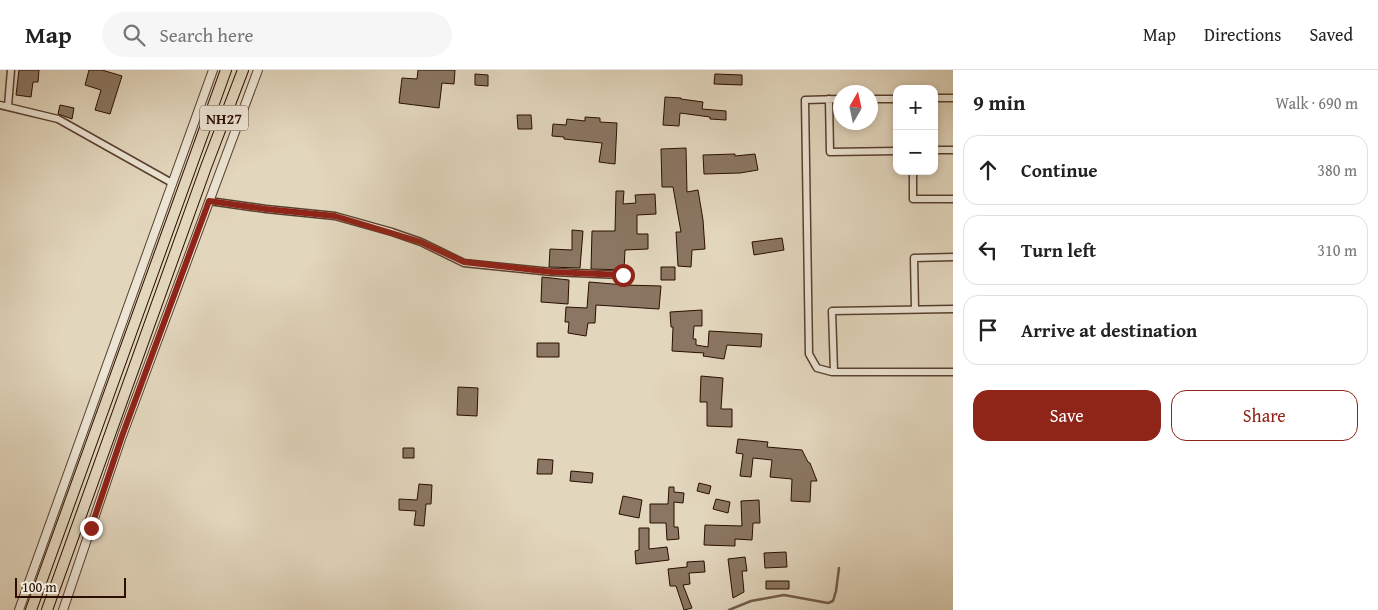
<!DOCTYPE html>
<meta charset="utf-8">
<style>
body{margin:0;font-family:"Gentium Book Plus",serif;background:#f6f6f6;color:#222}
.controls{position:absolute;right:15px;top:15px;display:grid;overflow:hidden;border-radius:10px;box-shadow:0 2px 8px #0003}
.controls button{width:45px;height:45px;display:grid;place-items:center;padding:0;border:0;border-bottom:1px solid #e0e0e0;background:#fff;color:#222;font:25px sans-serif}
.compass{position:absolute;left:833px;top:15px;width:45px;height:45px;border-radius:50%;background:#fff;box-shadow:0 2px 8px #0003;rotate:9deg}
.scale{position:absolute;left:15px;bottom:12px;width:111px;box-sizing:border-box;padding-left:5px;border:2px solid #2a0e00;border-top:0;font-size:14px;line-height:18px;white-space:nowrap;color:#2a0e00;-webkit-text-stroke:4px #ece4d4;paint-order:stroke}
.stop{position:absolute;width:15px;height:15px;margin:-11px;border:4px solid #8f2418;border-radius:50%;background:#fff}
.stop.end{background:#8f2418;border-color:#fff;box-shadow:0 1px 5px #0008}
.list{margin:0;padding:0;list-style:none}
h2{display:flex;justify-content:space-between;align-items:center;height:65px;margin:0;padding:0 20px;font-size:21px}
h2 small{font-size:16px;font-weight:400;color:#767676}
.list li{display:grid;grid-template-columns:32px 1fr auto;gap:15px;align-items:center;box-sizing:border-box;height:70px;margin:0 10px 10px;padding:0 10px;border:1px solid #e0e0e0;border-radius:15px}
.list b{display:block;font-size:19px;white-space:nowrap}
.list em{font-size:16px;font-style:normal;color:#767676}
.actions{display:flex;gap:10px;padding:15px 20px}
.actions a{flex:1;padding:11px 0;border:1px solid #8f2418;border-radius:15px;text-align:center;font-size:18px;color:#8f2418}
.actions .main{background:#8f2418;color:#fff}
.icon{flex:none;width:28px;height:28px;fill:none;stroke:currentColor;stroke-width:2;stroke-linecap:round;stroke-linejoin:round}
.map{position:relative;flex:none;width:953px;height:540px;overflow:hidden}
header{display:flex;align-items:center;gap:30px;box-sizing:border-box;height:70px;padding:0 25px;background:#fff;border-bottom:1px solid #e0e0e0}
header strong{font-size:24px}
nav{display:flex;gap:28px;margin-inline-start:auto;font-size:18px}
.search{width:350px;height:45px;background:#f6f6f6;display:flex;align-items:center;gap:12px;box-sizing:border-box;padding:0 18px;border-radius:28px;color:#767676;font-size:19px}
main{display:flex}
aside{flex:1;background:#fff}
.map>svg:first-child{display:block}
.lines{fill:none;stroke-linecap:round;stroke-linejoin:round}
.stream{stroke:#735d4b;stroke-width:2.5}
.building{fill:#8a7662;stroke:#2a0e00}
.minor-casing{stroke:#58402f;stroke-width:9}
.tertiary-casing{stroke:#58402f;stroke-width:10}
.trunk-casing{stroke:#2a0e00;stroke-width:12}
.minor{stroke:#ece4d4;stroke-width:6}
.tertiary{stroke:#ece4d4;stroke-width:8}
.trunk{stroke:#e2d6bd;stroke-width:10}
.route{stroke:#8f2418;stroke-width:6}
.labels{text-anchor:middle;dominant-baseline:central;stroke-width:4;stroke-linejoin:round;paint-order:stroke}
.shield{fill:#ece4d4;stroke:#644e40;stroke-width:1}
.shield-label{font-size:15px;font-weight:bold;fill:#2a0e00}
</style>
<header>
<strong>Map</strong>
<div class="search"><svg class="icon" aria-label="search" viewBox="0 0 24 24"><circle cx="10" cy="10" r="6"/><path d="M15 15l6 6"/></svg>Search here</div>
<nav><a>Map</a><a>Directions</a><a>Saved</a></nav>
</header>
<main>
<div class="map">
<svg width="953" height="540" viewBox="0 0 953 540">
<rect width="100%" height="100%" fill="#e2d6bd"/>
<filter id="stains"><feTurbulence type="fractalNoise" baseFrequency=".004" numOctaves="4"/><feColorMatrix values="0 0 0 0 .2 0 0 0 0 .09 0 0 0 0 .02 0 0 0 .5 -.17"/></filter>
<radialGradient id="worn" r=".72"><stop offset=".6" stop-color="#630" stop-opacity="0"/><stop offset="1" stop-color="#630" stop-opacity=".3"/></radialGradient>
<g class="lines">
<path class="stream" d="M729,540L751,531L784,525L828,533L833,531L836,521L839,498"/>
</g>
<path class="building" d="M19,0H39L38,12H33L31,27L16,25Z
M89,0H102L122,6L110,44L95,40L101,20L85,15Z
M418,0H455L454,14L442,13L439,38L399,33L402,8L417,9Z
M475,4L488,5V16L475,15Z
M715,4L742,5V15L714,14Z
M665,27L681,28V29L703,32L702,39L726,41V50L710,49V47L680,43L679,56L663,55Z
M60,35L74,38L72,49L58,44Z
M517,45H531L532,59H518Z
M585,47L600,48V52L617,53L615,94L599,92L602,73L564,69V67L552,66L553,54L566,55L567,49L585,51Z
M686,78L687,122L698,120L703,150L705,179L692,180L691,197L678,196L676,162H681L673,117H662L661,79Z
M735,84V86L755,84L758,100L740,103L704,104L703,85Z
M616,121H624L623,134L636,133L635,125L655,124L656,144L637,145V164H648V179L625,180L624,200L591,199L592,161H615Z
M572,160L583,161L580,198L549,197L550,179L572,180Z
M782,168L784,180L754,185L752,172Z
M661,197H675V210H661Z
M542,207L569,210L568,234L541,232Z
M589,212L625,215L661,216L659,239L596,235L595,253H588L586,266L568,263L569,252H565L566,237L587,238Z
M702,240V256H694L693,269H696V275L708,277L709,261L762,264L761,277L727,275L724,289L703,286L704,283L672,281L673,257H671L670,242Z
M537,273H559V287H537Z
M701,306L723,308L721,339H732V357L707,356V332H700Z
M458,317L478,318L477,346L457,345Z
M738,369L768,372L767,377L802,380L808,392L810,393L817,411H811L810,432L791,431L792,409L770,407L772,390L753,388L751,407L740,406L743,384L736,383Z
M403,378H414V388H403Z
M538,389L553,390L552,404H537Z
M571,401L593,403L592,413L570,411Z
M699,413L711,416L709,424L697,421Z
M419,414L432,415L431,434H426L424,456L414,455L416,441L399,440V429L417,430Z
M669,417H674V422L684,423L683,433L674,432V457H678L679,469L667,470L666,453H650V434H668Z
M623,426L642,430L639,448L619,444Z
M716,429L730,432L728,443L713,439Z
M759,430L760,453H753L752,470L735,469V476L704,475L705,455L742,456L741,431Z
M639,458H649V479L667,477L669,490L636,494L635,481L639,480Z
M786,482L787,497L765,498L764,483Z
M745,487L747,501H742L744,522L733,528L728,489Z
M704,491L705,502L689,503L690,514L683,515L692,538L684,540L676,516H670L668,499L687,497V492Z
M766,511H789V519H766Z"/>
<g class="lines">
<defs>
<path id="minor" d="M934,28H953
M829,29L830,82L897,81
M841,29L805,30L809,284L817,298L832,302H953
M871,29H897
M0,35L58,49L172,113
M8,36L11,0
M934,80H953
M913,101V129H953
M209,131L266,139L335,146L392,162L421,172L464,193L552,202L623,205
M915,239L914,188L953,187
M834,302L832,241L953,239"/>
<path id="tertiary" d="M19,540L213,0
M63,540L122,366L258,0"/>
<path id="trunk" d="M31,540L226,0
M47,540L206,97L243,0"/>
</defs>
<use href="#minor" class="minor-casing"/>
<use href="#tertiary" class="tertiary-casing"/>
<use href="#trunk" class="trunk-casing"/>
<use href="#minor" class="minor"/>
<use href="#tertiary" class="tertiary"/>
<use href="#trunk" class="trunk"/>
</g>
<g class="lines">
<path class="route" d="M91,458L122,366L209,131L266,139L335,146L421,172L464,192L552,202L623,205"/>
</g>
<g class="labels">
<rect class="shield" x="200" y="35.5" width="48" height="25" rx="4"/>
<g class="shield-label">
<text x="224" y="48">NH27</text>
</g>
</g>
<rect width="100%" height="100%" filter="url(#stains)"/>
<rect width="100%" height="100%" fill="url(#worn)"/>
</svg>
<div class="controls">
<button>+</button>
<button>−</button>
</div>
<svg class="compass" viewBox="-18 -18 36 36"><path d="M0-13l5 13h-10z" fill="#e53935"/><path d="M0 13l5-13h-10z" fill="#767676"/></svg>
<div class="scale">100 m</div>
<div class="stop" style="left:623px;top:205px"></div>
<div class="stop end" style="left:91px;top:458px"></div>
</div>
<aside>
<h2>9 min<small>Walk · 690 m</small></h2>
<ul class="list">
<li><svg class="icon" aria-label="ahead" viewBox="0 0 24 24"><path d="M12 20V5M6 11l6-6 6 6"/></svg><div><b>Continue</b></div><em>380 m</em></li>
<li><svg class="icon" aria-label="left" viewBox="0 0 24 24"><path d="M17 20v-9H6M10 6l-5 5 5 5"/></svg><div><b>Turn left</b></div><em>310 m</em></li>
<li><svg class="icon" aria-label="arrive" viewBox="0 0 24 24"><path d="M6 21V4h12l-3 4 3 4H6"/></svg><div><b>Arrive at destination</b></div></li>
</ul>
<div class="actions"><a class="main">Save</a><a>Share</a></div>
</aside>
</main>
